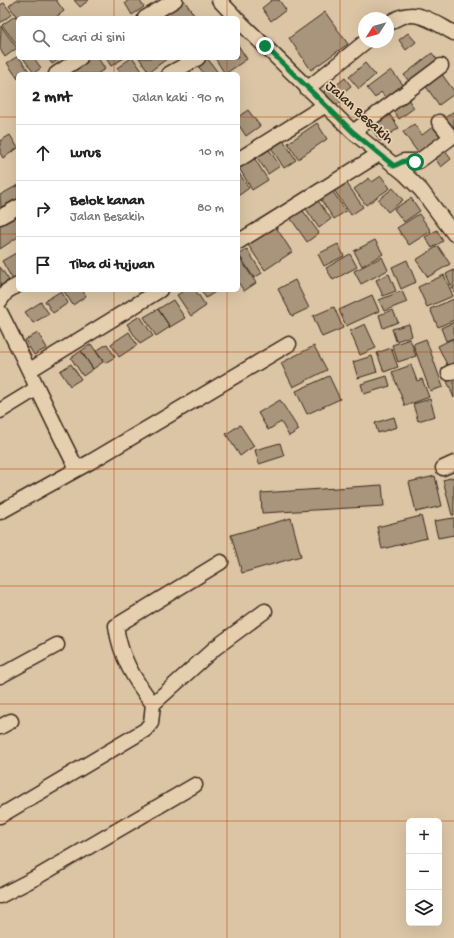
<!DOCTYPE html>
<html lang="id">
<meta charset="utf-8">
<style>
body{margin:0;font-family:"Gochi Hand",sans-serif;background:#f2f2f2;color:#222}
.controls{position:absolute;right:12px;bottom:12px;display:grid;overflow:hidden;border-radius:6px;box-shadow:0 4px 16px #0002}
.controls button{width:36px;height:36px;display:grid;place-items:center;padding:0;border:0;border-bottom:1px solid #e0e0e0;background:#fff;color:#222;font:20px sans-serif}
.compass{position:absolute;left:358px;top:12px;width:36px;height:36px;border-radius:50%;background:#fff;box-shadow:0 4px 16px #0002;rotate:234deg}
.stop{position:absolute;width:12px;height:12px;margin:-9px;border:3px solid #0b8043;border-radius:50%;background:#fff}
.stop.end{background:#0b8043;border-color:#fff;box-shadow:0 1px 4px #0008}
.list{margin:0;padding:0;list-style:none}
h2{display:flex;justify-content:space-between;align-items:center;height:52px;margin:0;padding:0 16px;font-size:17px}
h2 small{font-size:13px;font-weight:400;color:#767676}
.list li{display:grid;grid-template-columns:26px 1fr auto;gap:12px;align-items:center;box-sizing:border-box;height:56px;padding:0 16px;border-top:1px solid #e0e0e0}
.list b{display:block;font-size:15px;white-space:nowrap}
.list p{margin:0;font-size:13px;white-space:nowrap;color:#767676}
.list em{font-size:13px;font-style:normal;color:#767676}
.icon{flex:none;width:22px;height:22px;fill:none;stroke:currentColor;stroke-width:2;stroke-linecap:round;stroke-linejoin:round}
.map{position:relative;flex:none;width:454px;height:938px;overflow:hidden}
.search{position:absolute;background:#fff;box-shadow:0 4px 16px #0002;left:16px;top:16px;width:224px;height:44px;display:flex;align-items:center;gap:10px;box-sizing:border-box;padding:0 14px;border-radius:6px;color:#767676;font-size:15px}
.panel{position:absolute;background:#fff;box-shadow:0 4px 16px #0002;left:16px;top:72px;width:224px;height:220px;border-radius:6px}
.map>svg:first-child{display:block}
.building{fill:#a9957b;stroke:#3b2a1e}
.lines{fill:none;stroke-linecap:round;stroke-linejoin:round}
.minor-casing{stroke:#3b2a1e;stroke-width:17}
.minor{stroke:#e5cfae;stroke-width:14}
.route{stroke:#0b8043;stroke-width:5}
.grid{fill:none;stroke:#b44b11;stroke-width:1;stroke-opacity:0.55}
.labels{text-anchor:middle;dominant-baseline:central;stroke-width:3.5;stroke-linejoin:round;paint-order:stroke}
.street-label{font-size:15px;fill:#3b2a1e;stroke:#e5cfae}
</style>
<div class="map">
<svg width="454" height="938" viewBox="0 0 454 938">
<rect width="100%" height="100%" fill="#dbc5a5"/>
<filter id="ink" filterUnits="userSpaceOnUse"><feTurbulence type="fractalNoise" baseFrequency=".025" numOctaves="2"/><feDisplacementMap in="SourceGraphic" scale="8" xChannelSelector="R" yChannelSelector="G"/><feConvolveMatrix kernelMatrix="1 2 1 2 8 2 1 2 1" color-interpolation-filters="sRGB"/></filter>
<g filter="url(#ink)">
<path class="building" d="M16,0H56L64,11L55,18H18L9,6Z
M74,0H89L80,7Z
M129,0H139L144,7L132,15L125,3Z
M177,0H184L194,15L190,18H163L159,12Z
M272,0H279L286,10L271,21L262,8Z
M4,3L12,14L0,23V5Z
M325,12L348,44L311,70L289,38Z
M15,16L18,20V46L2,25Z
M1,26L17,48L5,57L0,49Z
M408,33L416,42L406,50L399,40Z
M238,45L247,59L225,74L215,58H238Z
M432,53L439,62L411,84L404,75Z
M18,56L31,74H18V79L7,63Z
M23,58H34L41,68L34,73Z
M48,58H61L52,64Z
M88,58H98L105,69L97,74H70L68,71Z
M106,58H124L111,66Z
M131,58H133L144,74H121L117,68Z
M139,58H168L149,72Z
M203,58H207L219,74H204L196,63Z
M365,63L375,75L359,89L349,77Z
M438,69L454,91V94L439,105L422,81Z
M391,70L406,88L388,101L381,92L375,98L367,88Z
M345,78L351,86L341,94L335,86Z
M331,86L342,101L335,106L324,91Z
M406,96L414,108L399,119L391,107Z
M248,110L260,126L246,136L238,124V117Z
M454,111V135L442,120Z
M390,115L399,128L380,141L371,128Z
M317,123L327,139L298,159L288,143Z
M414,124L422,135L434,126L441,137L419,154L403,132Z
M10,135L18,148L3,158L0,153V141Z
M282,138L296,160L284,168L270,146Z
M266,145L280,166L268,174L254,153Z
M442,147L451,159L441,167L432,154Z
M253,156L268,180L252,190L238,166Z
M238,172L249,188L238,196Z
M381,176L390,188L366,205L354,189L369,178L372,182Z
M346,182L363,207L351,215L334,190Z
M18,185V199L1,208L0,195Z
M393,188L403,200L388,212L378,200Z
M331,189L346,211L334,219L319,197Z
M316,198L331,219L319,228L304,206Z
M411,198L420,211L404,222L394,209Z
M301,208L319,233L307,242L289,216Z
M18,211V237L0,249V223Z
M419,214L431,231L409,245L397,228Z
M274,224L292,252L265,270L246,242Z
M437,230L443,241L432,248L425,237Z
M375,240L383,254L362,266L354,251Z
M338,244L344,256L324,266L318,254Z
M438,246L450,264L428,277L416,260Z
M247,249L262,273L254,278L239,255Z
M16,253L18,256V278L13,280L2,261Z
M350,254L357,267L333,280L326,268Z
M238,255L256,283L244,291L238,282Z
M382,257L388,270L361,284L354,271Z
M407,260L416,282L401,289L392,267Z
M0,267L9,280L0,286Z
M454,270V292L446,274Z
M389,274L396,291L383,296L376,280Z
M444,275L453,296L427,307L418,287Z
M295,280L309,308L292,316L278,289Z
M63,290H82L86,296L73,305Z
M185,290H195L206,306L191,316L177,295Z
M201,290H218L206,298Z
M61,291L68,303L53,313L45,301Z
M402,291L407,302L384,311L379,300Z
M372,295L379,311L346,326L339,310Z
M454,299V320L438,327L430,309Z
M173,300L185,318L170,327L158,309Z
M41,302L49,314L33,323L25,312Z
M334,307L343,328L322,337L313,316Z
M158,309L170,327L156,336L144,317Z
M393,310L398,322L383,328L379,315Z
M140,316L153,336L140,344L127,324Z
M454,322V338L446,341L441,328Z
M365,324L376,348L360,355L350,331Z
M409,324L412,336L396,341L392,329Z
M129,332L137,345L119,357L111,344Z
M38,333L47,348L34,355L25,340Z
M410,339L416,356L398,362L392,345Z
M426,339L443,387L430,391L413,344Z
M452,339L454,343V369L450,371L438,346Z
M91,344L103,362L93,369L81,351Z
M107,344L115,357L105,363L96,351Z
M314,346L327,370L293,387L281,363Z
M391,348L398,367L384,372L377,353Z
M81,351L93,369L83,376L71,358Z
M372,356L377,372L358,378L353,362Z
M71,364L81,379L70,386L60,371Z
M411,365L417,381L422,379L429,397L405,406L392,372Z
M329,376L340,399L307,414L296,391Z
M387,376L390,386L364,394L361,384Z
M454,379V398L447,381Z
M430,399L435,416L418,421L413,404Z
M280,400L299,430L289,436L281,422L268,430L258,413Z
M394,417L397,427L378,433L375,423Z
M240,425L254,446L240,456L226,434Z
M280,443L284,456L259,464L255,450Z
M435,476L442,506L416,512L409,482Z
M454,477V515H452L443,480Z
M382,485L384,506L262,513L261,493Z
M421,516L427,538L382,549L377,527Z
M291,518L301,556L242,573L231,535Z
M454,518V535L438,538L434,521Z"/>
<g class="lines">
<defs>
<path id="minor" d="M219,0L236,18
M145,18L175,0
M238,20L353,132L405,174L421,190L454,234
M388,24C413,5 430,20 454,33
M56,74L80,58
M169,74L198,58
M307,89L365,42
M353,132L441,66
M238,160L324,106
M394,166L404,161H419L449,139L451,137L439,122
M0,217L18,207
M238,242L379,154
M0,301L7,291L18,285
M0,312C27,364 50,417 77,469
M30,370L160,290
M449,373L454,371
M0,411L31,392L36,387
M443,468L454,463
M0,512L92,461L289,344
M0,676L57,645
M153,704C134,680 120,656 116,626L221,562
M0,727L11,721
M0,816L145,730L151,723L153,704L215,648L265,611
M0,896L37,877L195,785"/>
</defs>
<use href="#minor" class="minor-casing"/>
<use href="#minor" class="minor"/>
</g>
</g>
<g class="lines" filter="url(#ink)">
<path class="route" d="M265,46L353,132L394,166L404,161L415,162"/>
</g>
<path class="grid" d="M114,0V18M227,0V18M340,0V938M114,58V74M227,58V74M0,117H18M238,117H454M0,234H18M238,234H454M114,290V938M227,290V938M0,352H454M0,469H454M0,586H454M0,704H454M0,821H454"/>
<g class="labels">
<g class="street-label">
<text transform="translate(359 113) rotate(42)">Jalan Besakih</text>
</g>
</g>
</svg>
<div class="controls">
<button>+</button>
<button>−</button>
<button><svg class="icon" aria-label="layers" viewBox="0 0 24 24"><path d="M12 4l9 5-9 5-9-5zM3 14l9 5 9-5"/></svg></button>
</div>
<svg class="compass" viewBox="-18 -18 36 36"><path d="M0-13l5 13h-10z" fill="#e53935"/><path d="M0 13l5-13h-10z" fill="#767676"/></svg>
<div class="stop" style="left:415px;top:162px"></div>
<div class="stop end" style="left:265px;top:46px"></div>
<div class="search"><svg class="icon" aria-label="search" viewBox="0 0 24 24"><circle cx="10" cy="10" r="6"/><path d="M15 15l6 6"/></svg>Cari di sini</div>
<section class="panel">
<h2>2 mnt<small>Jalan kaki · 90 m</small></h2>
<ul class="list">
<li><svg class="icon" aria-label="ahead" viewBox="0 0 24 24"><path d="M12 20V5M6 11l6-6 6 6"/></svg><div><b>Lurus</b></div><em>10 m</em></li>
<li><svg class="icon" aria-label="right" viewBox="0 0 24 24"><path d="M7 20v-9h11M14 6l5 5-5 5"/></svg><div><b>Belok kanan</b><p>Jalan Besakih</p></div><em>80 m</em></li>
<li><svg class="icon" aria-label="arrive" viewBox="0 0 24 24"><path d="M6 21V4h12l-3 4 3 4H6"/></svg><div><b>Tiba di tujuan</b></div></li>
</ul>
</section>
</div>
